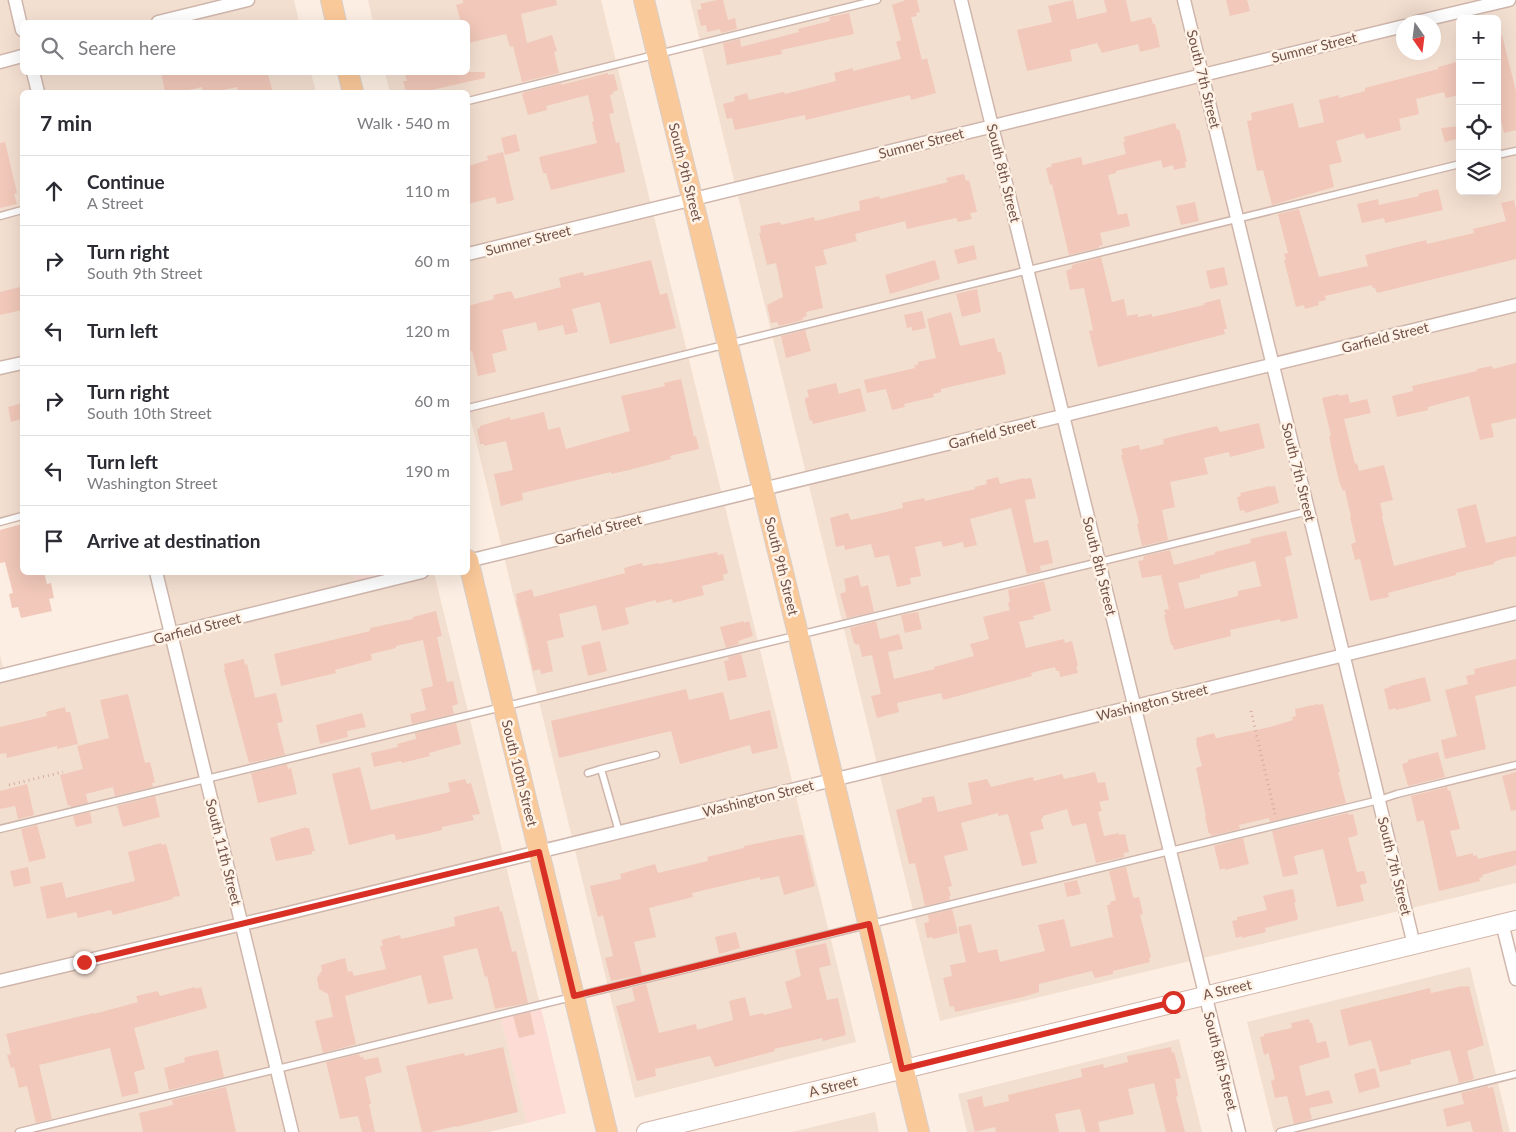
<!DOCTYPE html>
<meta charset="utf-8">
<style>
body{margin:0;font-family:Lato,sans-serif;background:#f2f2f3;color:#2b2b33}
.controls{position:absolute;right:15px;top:15px;display:grid;overflow:hidden;border-radius:8px;box-shadow:0 5px 20px #0002}
.controls button{width:45px;height:45px;display:grid;place-items:center;padding:0;border:0;border-bottom:1px solid #e1e1e2;background:#fff;color:#2b2b33;font:25px sans-serif}
.compass{position:absolute;left:1396px;top:15px;width:45px;height:45px;border-radius:50%;background:#fff;box-shadow:0 5px 20px #0002;rotate:166deg}
.stop{position:absolute;width:15px;height:15px;margin:-11px;border:4px solid #d93025;border-radius:50%;background:#fff}
.stop.end{background:#d93025;border-color:#fff;box-shadow:0 1px 5px #0008}
.list{margin:0;padding:0;list-style:none}
h2{display:flex;justify-content:space-between;align-items:center;height:65px;margin:0;padding:0 20px;font-size:21px}
h2 small{font-size:16px;font-weight:400;color:#7c7c81}
.list li{display:grid;grid-template-columns:32px 1fr auto;gap:15px;align-items:center;box-sizing:border-box;height:70px;padding:0 20px;border-top:1px solid #e1e1e2}
.list b{display:block;font-size:19px;white-space:nowrap}
.list p{margin:0;font-size:16px;white-space:nowrap;color:#7c7c81}
.list em{font-size:16px;font-style:normal;color:#7c7c81}
.icon{flex:none;width:28px;height:28px;fill:none;stroke:currentColor;stroke-width:2;stroke-linecap:round;stroke-linejoin:round}
.map{position:relative;flex:none;width:1516px;height:1132px;overflow:hidden}
.search{position:absolute;background:#fff;box-shadow:0 5px 20px #0002;left:20px;top:20px;width:450px;height:55px;display:flex;align-items:center;gap:12px;box-sizing:border-box;padding:0 18px;border-radius:8px;color:#7c7c81;font-size:19px}
.panel{position:absolute;background:#fff;box-shadow:0 5px 20px #0002;left:20px;top:90px;width:450px;height:485px;border-radius:8px}
.map>svg:first-child{display:block}
.residential{fill:#f3dfd0;fill-rule:evenodd}
.commercial{fill:#fcdcd5}
.building{fill:#f1c8b9;fill-rule:evenodd}
.lines{fill:none;stroke-linecap:round;stroke-linejoin:round}
.lane-casing{stroke:#cfb6ac;stroke-width:9}
.street-casing{stroke:#cfb6ac;stroke-width:15}
.secondary-casing{stroke:#d2b5a9;stroke-width:20}
.primary-casing{stroke:#d8cfcc;stroke-width:22}
.path{stroke:#d6ab9d;stroke-width:3;stroke-dasharray:1 4;stroke-linecap:butt}
.lane{stroke:#fff;stroke-width:6}
.street{stroke:#fff;stroke-width:12}
.secondary{stroke:#fff;stroke-width:18}
.primary{stroke:#fac99a;stroke-width:20}
.route{stroke:#d93025;stroke-width:6}
.labels{text-anchor:middle;dominant-baseline:central;stroke-width:5;stroke-linejoin:round;paint-order:stroke}
.street-label{font-size:14px;fill:#735249;stroke:#fff3e7}
</style>
<div class="map">
<svg width="1516" height="1132" viewBox="0 0 1516 1132">
<rect width="100%" height="100%" fill="#fceee2"/>
<path class="residential" d="M0,0H294L299,22H22V72L311,73L316,92H22V516L0,522Z
M368,0H601L856,1042L635,1098L468,408V92H390L385,73L468,72V22H373Z
M690,0H1516V883L940,1021ZM1460,19H1497V191H1460ZM1404,22H1434V52H1404Z
M156,573H354L358,588L422,573H434L540,1004L500,1014L527,1123L489,1132H0V655L5,674L171,634Z
M1470,967L1510,1132H1274L1247,1022Z
M1179,1039L1202,1132H967L958,1094Z
M875,1112L879,1132H792Z"/>
<path class="commercial" d="M354,572L422,573L358,588Z
M540,1004L566,1113L527,1123L500,1014Z"/>
<path class="building" d="M463,0H556L557,5L521,14L527,43L552,35L557,51L554,52L559,73L522,82L513,46L510,47L506,34L468,43V22H461L456,5L463,3Z
M717,0H723L728,20L735,18L737,29L721,33L720,29L707,32L706,25L701,26L697,10L702,9L700,4Z
M906,0H917L920,12L916,13L917,16L911,17L922,60L927,58L936,93L911,100L910,95L806,120L805,115L735,130L732,118L727,119L723,104L735,101L734,97L747,93L749,100L784,92L785,94L836,81L834,73L853,68V71L901,59L896,42L901,40L892,5Z
M1073,0L1077,19L1107,12L1104,0H1126L1131,22L1151,17L1153,24H1155L1160,47L1140,52L1138,44L1102,53L1097,43L1070,50L1072,61L1027,71L1017,30L1052,22L1048,6Z
M1226,0H1247L1250,11L1230,16Z
M849,13L854,34L781,50L782,54L727,65L723,43L740,39L741,47L799,32L798,29L830,21L829,17Z
M1502,35L1516,91V130L1504,133L1497,103V36Z
M1460,61V95L1446,98L1444,92L1416,99L1419,114L1399,119L1401,130L1366,139L1364,133L1336,141L1342,162L1329,165L1334,187L1272,205L1263,170L1257,171L1254,157L1247,121L1252,120L1251,113L1293,103L1299,128L1324,122L1319,100L1339,95V98L1365,91V88L1438,69V67Z
M161,72H267L273,92H239L237,87L213,92H203L202,87L179,92H165Z
M404,72H485V78L422,92H406L403,81H407Z
M608,73V75L614,74L618,90L613,92V94L610,95L614,113L609,114L616,143L619,142L625,172L551,190L546,173H543L539,157L597,143L592,122L594,121L588,95L546,106L547,110L528,115L522,94L525,92L561,83V85Z
M1175,123L1177,130L1179,129L1187,162H1185L1186,167L1174,170L1173,165L1163,168L1161,160L1116,171V173L1108,175L1118,215L1127,213L1130,226L1100,233L1103,245L1099,246V248L1069,255L1052,184L1050,185L1046,168L1052,166L1051,164L1081,157L1083,165L1126,154L1123,142H1125L1124,137Z
M1460,126V138L1445,142L1441,128Z
M516,134L520,151L505,155L501,138Z
M5,142L17,193L14,194L17,204L0,208V143Z
M503,152L514,200L497,204L495,197L468,204V166L488,160L487,156Z
M964,174L966,181L969,180L977,212L970,213L972,219L958,222L956,218L907,229L905,221L855,234L857,241L823,250L827,264L815,267L823,308L806,312L807,316L802,318L803,320L779,326L777,322L771,323L767,305L783,297L776,263L767,265L759,233H761L760,226L780,222L781,225L814,217L815,221L860,210L859,201L879,196L880,199L948,182L946,178Z
M1438,189L1443,210L1385,223L1384,218L1362,223L1357,204L1378,199L1379,205L1419,196L1418,194Z
M1514,200L1516,209V259L1377,293L1375,288H1373L1372,285L1325,296L1326,300L1318,302L1319,305L1305,309L1304,305L1296,307L1284,260H1286L1284,254L1288,253L1278,214L1299,209L1319,277L1368,266L1365,255L1426,240L1427,244L1474,233L1473,229L1506,221L1501,203Z
M1195,202L1199,221L1181,225L1176,206Z
M974,245L977,259L958,264L954,250Z
M1101,257L1112,302L1124,299L1127,316L1138,314V317L1152,314V317L1204,305V303L1220,299L1227,329H1224L1225,334L1098,367L1089,331L1093,330L1084,288L1070,290L1066,271L1072,268V265Z
M651,260L660,295L667,293L676,328L610,344L600,302L572,309L578,332L565,335L563,325L538,331L536,322L502,330L507,350L492,354L496,372L478,376L472,351L468,352V306L494,299L493,295L511,291L515,299L561,287L559,278L583,272L584,276Z
M935,260L940,279L890,294L885,275Z
M1224,267L1228,285L1210,289L1206,271Z
M20,287L21,290L22,289V310L0,315V292Z
M977,289L981,312L962,317L956,294Z
M922,311L926,328L912,331V327L907,328L904,315Z
M951,312L960,346L994,338L998,352H1001L1006,374L941,389V392L933,394L934,397L904,404L905,407L892,410L886,389L867,393L864,380L915,368L914,365H918V362L936,358L927,319Z
M805,330L811,351L786,358L781,336Z
M1516,363V418L1491,424L1494,437L1480,440L1469,396L1428,407V410L1397,417L1392,396L1413,391L1412,386L1477,371V369L1492,366L1493,369Z
M681,379L694,437L696,436L699,449L670,456L671,459L629,470L611,474V472L522,493L523,500L501,506L494,474L513,470L506,441L484,446V444H480L477,429L480,428V426L510,417L511,420L544,412L548,430L560,427L566,449L630,431L621,396L665,386L664,383Z
M836,383L839,394L860,388L866,411L813,424L812,420L810,421L805,401V398L809,397L807,390Z
M1339,394V396L1348,394L1350,403L1367,399L1371,413L1344,419L1355,464L1357,463L1359,471L1384,465L1393,500L1380,503L1383,516L1382,517L1394,566L1466,547L1457,509L1476,504L1486,543L1516,536V556L1502,559L1494,562V564L1456,573V575L1388,593L1389,597L1370,601L1360,559L1355,560L1351,544L1356,542L1350,517H1351L1345,490L1343,491L1339,481L1331,446L1329,436H1331L1322,398Z
M22,403V419L11,422L8,407Z
M1259,423L1265,448L1230,457L1229,452L1204,458L1208,474L1170,482L1175,507L1162,510L1168,540L1142,546L1137,524L1139,523L1121,455H1123L1121,449L1139,445L1140,450L1164,444L1163,439L1217,426L1220,432Z
M998,477L1000,484L1024,478V479L1031,478L1036,498L1025,500L1034,543L1048,540L1053,563L1040,566L1041,571L1027,574L1011,508L970,519L977,545L964,548L963,542L943,547L941,541L915,547L921,576L910,578L911,584L897,587L889,555L875,558L871,544L845,550L844,545L836,547L830,518L848,513L851,520L903,508L902,503L924,498L925,501L975,489V487L987,484L986,480Z
M1270,486L1271,487L1275,486L1279,503L1245,513L1244,510L1240,511L1237,497L1241,496L1240,493Z
M22,524V572H44L47,584L51,583L54,598L49,599L52,611L21,618L18,607L12,608L9,594L13,593L5,562L0,563V530Z
M1286,531L1292,555L1285,557L1298,618L1281,622L1280,619L1230,630L1231,636L1174,650L1173,645H1171L1164,615H1166L1164,610L1169,609L1161,575L1142,578L1138,561L1143,560L1144,556L1170,550L1174,565L1215,554V552L1251,543L1250,539ZM1255,561L1261,586L1238,591V596L1185,609L1178,583L1200,578V575Z
M717,552L718,555L723,554L728,573L723,575L724,580L702,586L704,595L673,603L672,599L656,603V600L625,608L629,624L602,631L596,605L559,614L564,637L547,641L553,671L541,674L540,669L533,671L528,650H529L516,601H517L516,594L532,589L534,597L625,573L624,568L642,563L643,566L659,563V564Z
M858,575L861,587L868,585L874,612L847,618L840,594L845,592L846,590L844,579Z
M1044,581L1051,611L1033,616L1034,619L1019,622L1026,648L1064,639L1065,643L1072,641L1078,666L1076,667L1078,673L1060,677L1059,671H1056L1055,667L1031,673L1032,676L943,700L941,693L897,703L899,712L877,718L871,696L881,694L872,655L862,657L859,644L856,645L855,643H854L850,628L876,621L880,639L899,634L903,649L888,652L894,679L935,669L934,667L974,656L970,644L989,639L983,617L1010,610L1008,603L1010,602L1008,590Z
M436,611L442,636L437,637L447,682L453,681L458,704L452,706L454,714L412,724L410,714L426,710L421,689L433,686L423,640L396,646V648L371,654L372,660L335,670L336,673L281,686L274,654L370,631V628L413,619V617Z
M918,612L922,629L905,633L901,615Z
M744,621V623L749,621L753,636L738,641L739,644L726,648L720,627Z
M600,641L607,671L588,676L581,646Z
M741,654L747,677L728,681L724,661L729,660L728,657Z
M244,659L245,665L247,664L255,698L276,693L283,722L277,723L285,755L249,763L224,670H225L224,664Z
M1516,659V686L1475,696L1486,749L1445,759L1441,740L1457,736L1445,690L1468,684L1466,676L1475,674L1474,669Z
M1425,677L1431,701L1396,710L1395,708L1389,710L1384,689L1390,687V686Z
M686,689L689,700L723,692L730,720L770,710L778,748L752,754L750,745L680,764L671,731L559,758L551,721Z
M128,694L145,763L150,762L155,782L152,783L153,787L115,796L113,787L86,794L88,803L71,807L70,805L68,806L60,775L83,769L77,746L109,738L100,700Z
M1318,704V705L1323,704L1340,772H1338L1346,803L1270,822L1269,818L1239,825L1240,829L1211,836V833L1209,834L1205,817L1206,816L1196,768L1202,766L1196,743H1197L1196,738L1214,733L1216,738H1217L1270,727L1293,720L1292,717L1296,716L1295,709Z
M65,707L66,712H70L78,744L57,749V746L7,758L6,753L0,754V727L47,716L46,712Z
M362,713L366,727L347,731L348,737L320,744L316,725Z
M456,723L461,744L429,753L430,756L402,763L401,761L374,767L371,753L398,747L397,744L416,739L415,733Z
M1438,752L1445,777L1408,786L1402,764L1408,762V760Z
M287,764L288,769L291,768L297,794L258,803L251,773Z
M360,767L371,810L450,792L448,783L465,779L467,784L471,783L480,814L472,815L474,820L442,827V830L421,835L396,840L395,835L392,834L349,845L332,774Z
M1095,772L1098,783L1105,782L1109,800L1099,802L1102,811L1098,812L1104,836L1119,833V835L1125,834L1129,852L1124,853V857L1096,863L1086,823L1072,826L1067,809L1043,816V818L1041,819L1044,829L1030,832L1037,863L1022,866L1008,814L998,816V813L961,823L968,850L944,856L952,886L948,887L951,896H949L950,900L925,906L915,863L909,864L896,810L922,802V798L934,796L938,812L972,804L968,783L987,779L991,787L1033,777L1034,781L1062,774L1064,779Z
M1516,772V810L1511,811L1502,776Z
M27,784L34,815L18,819L15,806L0,809V791Z
M1447,787L1448,791L1450,790L1460,829L1450,831L1457,857L1473,853V856L1477,855L1478,859L1516,850V865L1482,875L1483,877L1479,878L1480,881L1439,891L1424,822L1423,820L1417,822L1411,796Z
M155,796L160,817L123,827L117,806Z
M90,812L92,823L76,827L73,816Z
M1348,813L1349,815L1353,814L1358,835L1348,838L1357,872L1364,871L1367,883L1360,885L1364,901L1337,907L1323,849L1294,856L1298,874L1283,877L1272,831Z
M37,825L46,858L29,862L21,829Z
M306,827V828H309L315,851H312V854L276,861L270,838Z
M798,835H803L815,886L784,895L779,876L760,880V877L692,893L693,897L649,908L656,937L634,942L642,975L611,981L605,958L613,956L603,915L598,917L590,886L621,879L620,874L655,864L658,873L708,861L707,857L744,848V846Z
M1243,838L1249,864L1225,870V868L1220,870L1214,846Z
M161,843L162,845L166,844L180,896L173,897V899L113,915L111,910L78,918L76,912L47,919L40,887L62,882L66,898L135,881L128,852Z
M28,867L31,883L14,887L10,871Z
M1126,867L1133,897L1135,898L1139,897L1143,914L1140,915L1151,957L1149,958L1150,962L1113,971V974L1095,978L1092,971L1039,984V992L1023,997L955,1012L954,1006L950,1007L943,978L952,976L950,965L966,962L958,927L971,924L978,953L997,949L1000,962L1045,951L1038,925L1064,919L1071,947L1113,937L1107,905H1110V902L1116,900L1109,871Z
M1077,880L1081,894L1067,897L1064,883Z
M1293,889L1296,902H1294L1298,918L1297,920L1265,928L1266,932L1242,938V936L1236,938L1232,921L1237,920V917L1267,910L1263,896Z
M499,906L500,912L502,911L512,952L516,951L528,1003L495,1009L487,976L485,977L477,948L443,956L453,999L428,1004L421,975L345,996L356,1044L323,1053L315,1021L333,1017L328,994L319,989L317,978L322,970L321,965L345,958L348,972L352,971L354,976L386,969L380,946H383L381,940L400,935L401,939L455,926L454,917Z
M952,909L958,933L933,939L932,937L927,938L924,923L929,922L928,915Z
M736,932L740,948L719,954L715,937Z
M826,943L831,965L819,968L827,1000L838,998L846,1035L823,1041L822,1038L774,1049L775,1051L715,1067L710,1056L655,1069L656,1076L637,1081L616,1006L635,1001L632,988L646,984L659,1033L696,1024L697,1030L733,1020L729,1001L745,997L750,1016L763,1013L764,1015L792,1008L785,982L801,976L795,950Z
M1463,986V987L1469,986L1484,1045L1467,1051L1474,1079L1459,1083L1450,1050L1410,1060L1411,1064L1380,1072L1371,1040L1349,1046L1340,1010L1430,988L1431,993Z
M195,987V989L201,987L207,1008L134,1028L145,1069L134,1072L139,1093L122,1097L110,1048L39,1065L52,1119L36,1123L27,1086L19,1088L14,1067L11,1068L7,1055L11,1054L6,1034L94,1013V1014L138,1002L136,996L158,991L160,996Z
M530,1012L535,1034L519,1038L513,1016Z
M1309,1019L1310,1023H1312L1317,1043L1326,1041L1330,1057L1299,1066L1306,1096L1329,1090L1333,1103L1309,1108L1312,1119L1294,1124L1287,1096L1275,1098L1271,1081L1275,1079L1269,1055V1053L1264,1055L1260,1037L1264,1036V1034L1292,1028L1291,1023Z
M503,1047L518,1112L456,1127V1126L431,1132H422L406,1066L464,1053L465,1056Z
M1171,1047L1172,1053L1174,1052L1181,1078L1175,1079L1178,1096L1176,1097L1185,1132H1166L1154,1083L1128,1089L1134,1114L1098,1122L1100,1132H1086L1080,1109L1055,1114L1059,1132H996L995,1127L975,1132L967,1100L982,1096L984,1107L1009,1101L1008,1095L1082,1077L1081,1069L1103,1064L1104,1068L1128,1062L1127,1056Z
M218,1050L224,1077L169,1090L164,1068L185,1062L184,1058L186,1057Z
M359,1054L360,1057H363L364,1060L378,1057L382,1072L365,1077L371,1104H369L375,1132H362L358,1116L340,1119L327,1066L326,1062Z
M1375,1068L1380,1087L1359,1093L1354,1074Z
M1488,1086V1088L1493,1087L1503,1132H1473L1470,1121L1447,1127L1443,1109L1464,1104L1461,1093Z
M226,1087L236,1132H143L139,1113L173,1105L172,1100Z"/>
<g class="lines">
<defs>
<path id="lane" d="M468,101L877,0
M1497,155L1516,151
M0,216L22,210
M468,408L1460,164
M0,522L22,516
M588,773L601,769
M0,829L1309,511
M619,832L601,769L656,755
M19,1132L1379,800L1397,794L1516,765
M1280,1132L1516,1074"/>
<path id="street" d="M15,0L22,30
M961,0L1239,1132
M1184,0L1414,945
M158,22L248,0
M1416,22L1509,0
M0,62L22,56
M33,72L38,92
M468,254L1404,26
M0,368L22,363
M468,561L1516,305
M156,572L292,1132
M0,676L422,572
M1502,923L1516,979
M0,981L272,917L1516,613"/>
<path id="secondary" d="M646,1132L1516,920"/>
<path id="primary" d="M331,0L336,22
M644,0L919,1132
M348,72L353,92
M468,560L607,1132"/>
</defs>
<use href="#lane" class="lane-casing"/>
<use href="#street" class="street-casing"/>
<use href="#secondary" class="secondary-casing"/>
<use href="#primary" class="primary-casing"/>
<path class="path" d="M1251,711L1275,814
M9,785L63,772"/>
<use href="#lane" class="lane"/>
<use href="#street" class="street"/>
<use href="#secondary" class="secondary"/>
<use href="#primary" class="primary"/>
</g>
<g class="lines">
<path class="route" d="M84,962L539,852L574,996L869,924L902,1069L1173,1002"/>
</g>
<g class="labels">
<g class="street-label">
<text transform="translate(1314 47) rotate(-14)">Sumner Street</text>
<text transform="translate(1204 79) rotate(76)">South 7th Street</text>
<text transform="translate(921 143) rotate(-14)">Sumner Street</text>
<text transform="translate(686 172) rotate(76)">South 9th Street</text>
<text transform="translate(1004 173) rotate(76)">South 8th Street</text>
<text transform="translate(528 240) rotate(-14)">Sumner Street</text>
<text transform="translate(1385 337) rotate(-14)">Garfield Street</text>
<text transform="translate(992 433) rotate(-14)">Garfield Street</text>
<text transform="translate(1299 472) rotate(76)">South 7th Street</text>
<text transform="translate(598 529) rotate(-14)">Garfield Street</text>
<text transform="translate(782 566) rotate(76)">South 9th Street</text>
<text transform="translate(1100 566) rotate(76)">South 8th Street</text>
<text transform="translate(197 628) rotate(-14)">Garfield Street</text>
<text transform="translate(1152 702) rotate(-14)">Washington Street</text>
<text transform="translate(520 773) rotate(76)">South 10th Street</text>
<text transform="translate(758 798) rotate(-14)">Washington Street</text>
<text transform="translate(224 852) rotate(76)">South 11th Street</text>
<text transform="translate(1395 866) rotate(76)">South 7th Street</text>
<text transform="translate(1227 989) rotate(-13)">A Street</text>
<text transform="translate(1221 1061) rotate(76)">South 8th Street</text>
<text transform="translate(833 1086) rotate(-14)">A Street</text>
</g>
</g>
</svg>
<div class="controls">
<button>+</button>
<button>−</button>
<button><svg class="icon" aria-label="locate" viewBox="0 0 24 24"><circle cx="12" cy="12" r="6"/><path d="M12 2v4M12 18v4M2 12h4M18 12h4"/></svg></button>
<button><svg class="icon" aria-label="layers" viewBox="0 0 24 24"><path d="M12 4l9 5-9 5-9-5zM3 14l9 5 9-5"/></svg></button>
</div>
<svg class="compass" viewBox="-18 -18 36 36"><path d="M0-13l5 13h-10z" fill="#e53935"/><path d="M0 13l5-13h-10z" fill="#7c7c81"/></svg>
<div class="stop" style="left:1173px;top:1002px"></div>
<div class="stop end" style="left:84px;top:962px"></div>
<div class="search"><svg class="icon" aria-label="search" viewBox="0 0 24 24"><circle cx="10" cy="10" r="6"/><path d="M15 15l6 6"/></svg>Search here</div>
<section class="panel">
<h2>7 min<small>Walk · 540 m</small></h2>
<ul class="list">
<li><svg class="icon" aria-label="ahead" viewBox="0 0 24 24"><path d="M12 20V5M6 11l6-6 6 6"/></svg><div><b>Continue</b><p>A Street</p></div><em>110 m</em></li>
<li><svg class="icon" aria-label="right" viewBox="0 0 24 24"><path d="M7 20v-9h11M14 6l5 5-5 5"/></svg><div><b>Turn right</b><p>South 9th Street</p></div><em>60 m</em></li>
<li><svg class="icon" aria-label="left" viewBox="0 0 24 24"><path d="M17 20v-9H6M10 6l-5 5 5 5"/></svg><div><b>Turn left</b></div><em>120 m</em></li>
<li><svg class="icon" aria-label="right" viewBox="0 0 24 24"><path d="M7 20v-9h11M14 6l5 5-5 5"/></svg><div><b>Turn right</b><p>South 10th Street</p></div><em>60 m</em></li>
<li><svg class="icon" aria-label="left" viewBox="0 0 24 24"><path d="M17 20v-9H6M10 6l-5 5 5 5"/></svg><div><b>Turn left</b><p>Washington Street</p></div><em>190 m</em></li>
<li><svg class="icon" aria-label="arrive" viewBox="0 0 24 24"><path d="M6 21V4h12l-3 4 3 4H6"/></svg><div><b>Arrive at destination</b></div></li>
</ul>
</section>
</div>
